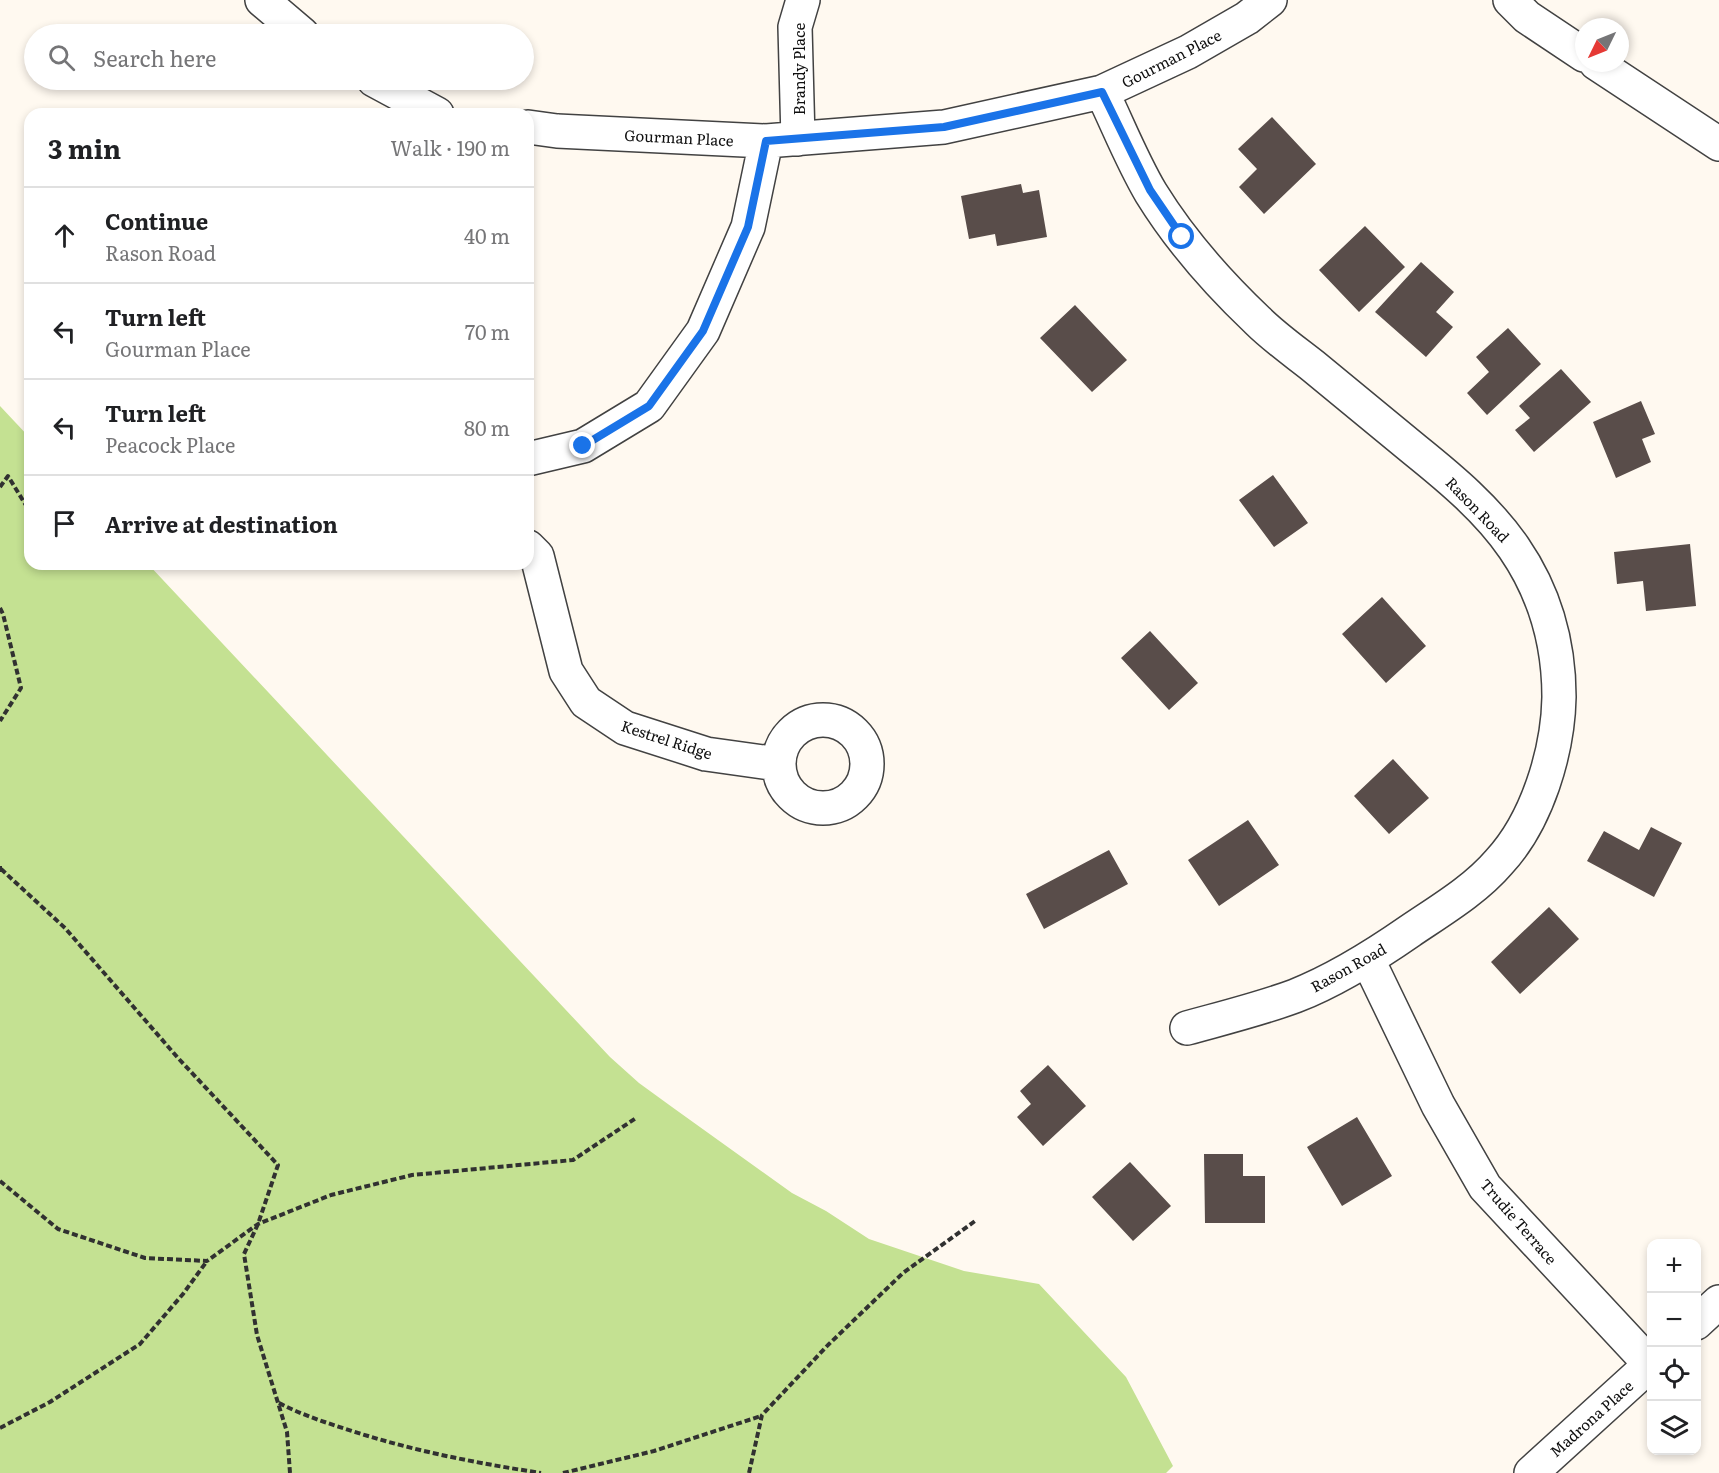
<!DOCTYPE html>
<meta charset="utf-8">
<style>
body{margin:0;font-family:Literata,serif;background:#f6f6f6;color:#202124}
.controls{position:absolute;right:18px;bottom:18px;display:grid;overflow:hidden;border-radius:12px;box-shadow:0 3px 9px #0003}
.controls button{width:54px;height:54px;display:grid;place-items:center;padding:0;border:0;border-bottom:2px solid #e0e0e0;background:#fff;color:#202124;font:30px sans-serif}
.compass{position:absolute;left:1575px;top:18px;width:54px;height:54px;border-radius:50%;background:#fff;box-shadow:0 3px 9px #0003;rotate:227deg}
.stop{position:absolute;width:18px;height:18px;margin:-14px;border:4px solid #1a73e8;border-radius:50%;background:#fff}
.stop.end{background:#1a73e8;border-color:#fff;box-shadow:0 2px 6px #0008}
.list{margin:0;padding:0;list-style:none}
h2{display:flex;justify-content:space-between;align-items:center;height:78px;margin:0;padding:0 24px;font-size:26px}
h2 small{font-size:20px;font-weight:400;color:#757577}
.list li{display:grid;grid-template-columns:39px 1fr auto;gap:18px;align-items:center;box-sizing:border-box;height:96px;padding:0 24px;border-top:2px solid #e0e0e0}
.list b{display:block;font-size:22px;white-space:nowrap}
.list p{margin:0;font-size:20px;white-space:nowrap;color:#757577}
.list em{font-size:20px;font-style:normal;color:#757577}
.icon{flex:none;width:33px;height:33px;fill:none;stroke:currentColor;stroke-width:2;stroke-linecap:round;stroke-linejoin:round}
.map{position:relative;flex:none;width:1719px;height:1473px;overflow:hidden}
.search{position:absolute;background:#fff;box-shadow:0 3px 9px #0003;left:24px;top:24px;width:510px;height:66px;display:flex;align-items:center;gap:15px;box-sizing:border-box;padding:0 21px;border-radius:33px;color:#757577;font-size:22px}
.panel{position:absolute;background:#fff;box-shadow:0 3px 9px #0003;left:24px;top:108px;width:510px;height:462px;border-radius:18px}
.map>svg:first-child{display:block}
.forest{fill:#c4e192}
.building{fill:#594d4a}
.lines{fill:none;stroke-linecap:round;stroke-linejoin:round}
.minor-casing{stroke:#424242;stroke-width:36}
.path{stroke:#313131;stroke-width:4;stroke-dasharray:6 3;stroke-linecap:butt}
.minor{stroke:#fff;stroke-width:33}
.route{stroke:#1a73e8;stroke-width:8}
.labels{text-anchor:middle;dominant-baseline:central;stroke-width:6;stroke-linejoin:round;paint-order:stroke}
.street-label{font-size:15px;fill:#0f0f0f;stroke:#fff}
</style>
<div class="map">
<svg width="1719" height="1473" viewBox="0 0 1719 1473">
<rect width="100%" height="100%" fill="#fff9f0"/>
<path class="forest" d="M0,406L30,438V564H148L610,1057L639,1083L672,1107L792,1193L826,1211L869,1239L964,1271L1039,1284L1126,1377L1173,1466L1166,1473H0Z"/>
<path class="building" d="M1272,117L1316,164L1264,214L1239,187L1257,169L1238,149Z
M1021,184L1023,193L1039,190L1047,237L997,246L995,234L969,239L961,196Z
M1365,226L1405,267L1359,312L1319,270Z
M1421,262L1454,292L1436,312L1453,327L1426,357L1375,312Z
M1075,305L1127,360L1092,392L1040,338Z
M1508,328L1541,364L1487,415L1467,393L1489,372L1476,357Z
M1561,369L1591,402L1534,452L1515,430L1530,418L1519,406Z
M1641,401L1655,434L1642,439L1651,462L1616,478L1593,422Z
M1273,475L1308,523L1274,547L1239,500Z
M1690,544L1696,606L1646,611L1643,581L1617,584L1614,552Z
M1382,597L1426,646L1386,683L1342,634Z
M1150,631L1198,683L1169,710L1121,658Z
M1393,759L1429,798L1389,834L1354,796Z
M1248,820L1279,865L1219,906L1188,860Z
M1651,827L1682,843L1654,897L1587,861L1604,831L1639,850Z
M1109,850L1128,884L1044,929L1026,894Z
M1549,907L1579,939L1520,994L1491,962Z
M1048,1065L1086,1106L1043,1146L1017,1117L1031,1104L1020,1091Z
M1357,1117L1392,1176L1342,1206L1307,1147Z
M1204,1154H1243V1176H1265V1223H1205Z
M1130,1162L1171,1206L1133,1241L1092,1197Z"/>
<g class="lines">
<defs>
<path id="minor" d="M262,0L302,34
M1510,0L1527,17L1584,55
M1596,63L1719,144
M374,80L437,114
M1102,92C1118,125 1132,161 1151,193C1180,240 1217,282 1257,320C1274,337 1294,351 1313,366C1347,394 1381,422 1415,450C1451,479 1488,510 1514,548C1545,593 1559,643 1559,697C1558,752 1537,821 1499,862C1475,890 1441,910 1410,931C1374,956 1336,980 1295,996C1260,1009 1223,1018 1187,1028
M528,127L557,131L766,141L944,127L1102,92L1188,52L1247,18L1270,0
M798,139L795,27L803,0
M528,459L583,446L649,406L703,331L748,227L766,141
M528,547L537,556L566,671L586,702L625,728L706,754L778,764
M779 764a44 44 0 1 1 88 0a44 44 0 1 1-88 0Z
M1368,960L1438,1105L1485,1187L1650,1364
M1696,1323L1719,1302
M1531,1473L1652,1363"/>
</defs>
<use href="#minor" class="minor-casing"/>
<path class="path" d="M0,487L8,476L27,507L30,498
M0,608L3,614L21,688L0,721
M0,866V875
M1,869L65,928L178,1058L278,1165L258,1224L244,1254L257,1335L287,1432L290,1473
M0,1181L58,1229L145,1258L207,1261L258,1224L331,1195L412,1175L573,1160L636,1118
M279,1403C302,1415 327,1423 352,1431C414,1451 476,1463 541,1473
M0,1428L50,1402L140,1344L183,1294L207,1261
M563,1473L654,1451L761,1416
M749,1473L762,1415L828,1345L903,1273L975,1221"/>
<use href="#minor" class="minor"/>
</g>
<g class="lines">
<path class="route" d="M583,446L649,406L703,331L748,227L766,141L944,127L1102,92L1150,190L1182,237"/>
</g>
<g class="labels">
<g class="street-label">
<text transform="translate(1171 58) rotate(-27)">Gourman Place</text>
<text transform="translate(798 69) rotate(-90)">Brandy Place</text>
<text transform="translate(679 137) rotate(3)">Gourman Place</text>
<text transform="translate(1478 509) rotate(46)">Rason Road</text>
<text transform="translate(667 739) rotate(18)">Kestrel Ridge</text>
<text transform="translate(1348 967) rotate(-29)">Rason Road</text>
<text transform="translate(1519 1221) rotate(49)">Trudie Terrace</text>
<text transform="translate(1591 1418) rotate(-42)">Madrona Place</text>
</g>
</g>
</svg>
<div class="controls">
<button>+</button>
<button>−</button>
<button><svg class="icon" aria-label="locate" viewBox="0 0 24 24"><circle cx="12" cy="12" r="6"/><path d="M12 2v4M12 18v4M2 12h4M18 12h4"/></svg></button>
<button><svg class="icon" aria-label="layers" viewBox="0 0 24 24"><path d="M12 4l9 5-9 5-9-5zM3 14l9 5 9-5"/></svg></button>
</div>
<svg class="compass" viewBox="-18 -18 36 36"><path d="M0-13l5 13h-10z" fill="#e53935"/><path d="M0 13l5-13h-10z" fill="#757577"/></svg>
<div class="stop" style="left:1182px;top:237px"></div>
<div class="stop end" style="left:583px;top:446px"></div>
<div class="search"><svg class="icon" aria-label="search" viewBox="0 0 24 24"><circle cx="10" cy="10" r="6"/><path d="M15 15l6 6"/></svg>Search here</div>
<section class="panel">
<h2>3 min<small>Walk · 190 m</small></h2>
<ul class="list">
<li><svg class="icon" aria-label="ahead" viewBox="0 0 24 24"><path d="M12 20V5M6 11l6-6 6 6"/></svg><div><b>Continue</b><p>Rason Road</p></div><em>40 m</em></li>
<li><svg class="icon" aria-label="left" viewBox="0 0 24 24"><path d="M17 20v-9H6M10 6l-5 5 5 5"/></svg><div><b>Turn left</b><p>Gourman Place</p></div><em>70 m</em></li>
<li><svg class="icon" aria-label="left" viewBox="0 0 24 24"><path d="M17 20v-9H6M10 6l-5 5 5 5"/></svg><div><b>Turn left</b><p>Peacock Place</p></div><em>80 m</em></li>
<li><svg class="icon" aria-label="arrive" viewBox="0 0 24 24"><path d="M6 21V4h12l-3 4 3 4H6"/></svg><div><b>Arrive at destination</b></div></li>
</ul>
</section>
</div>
